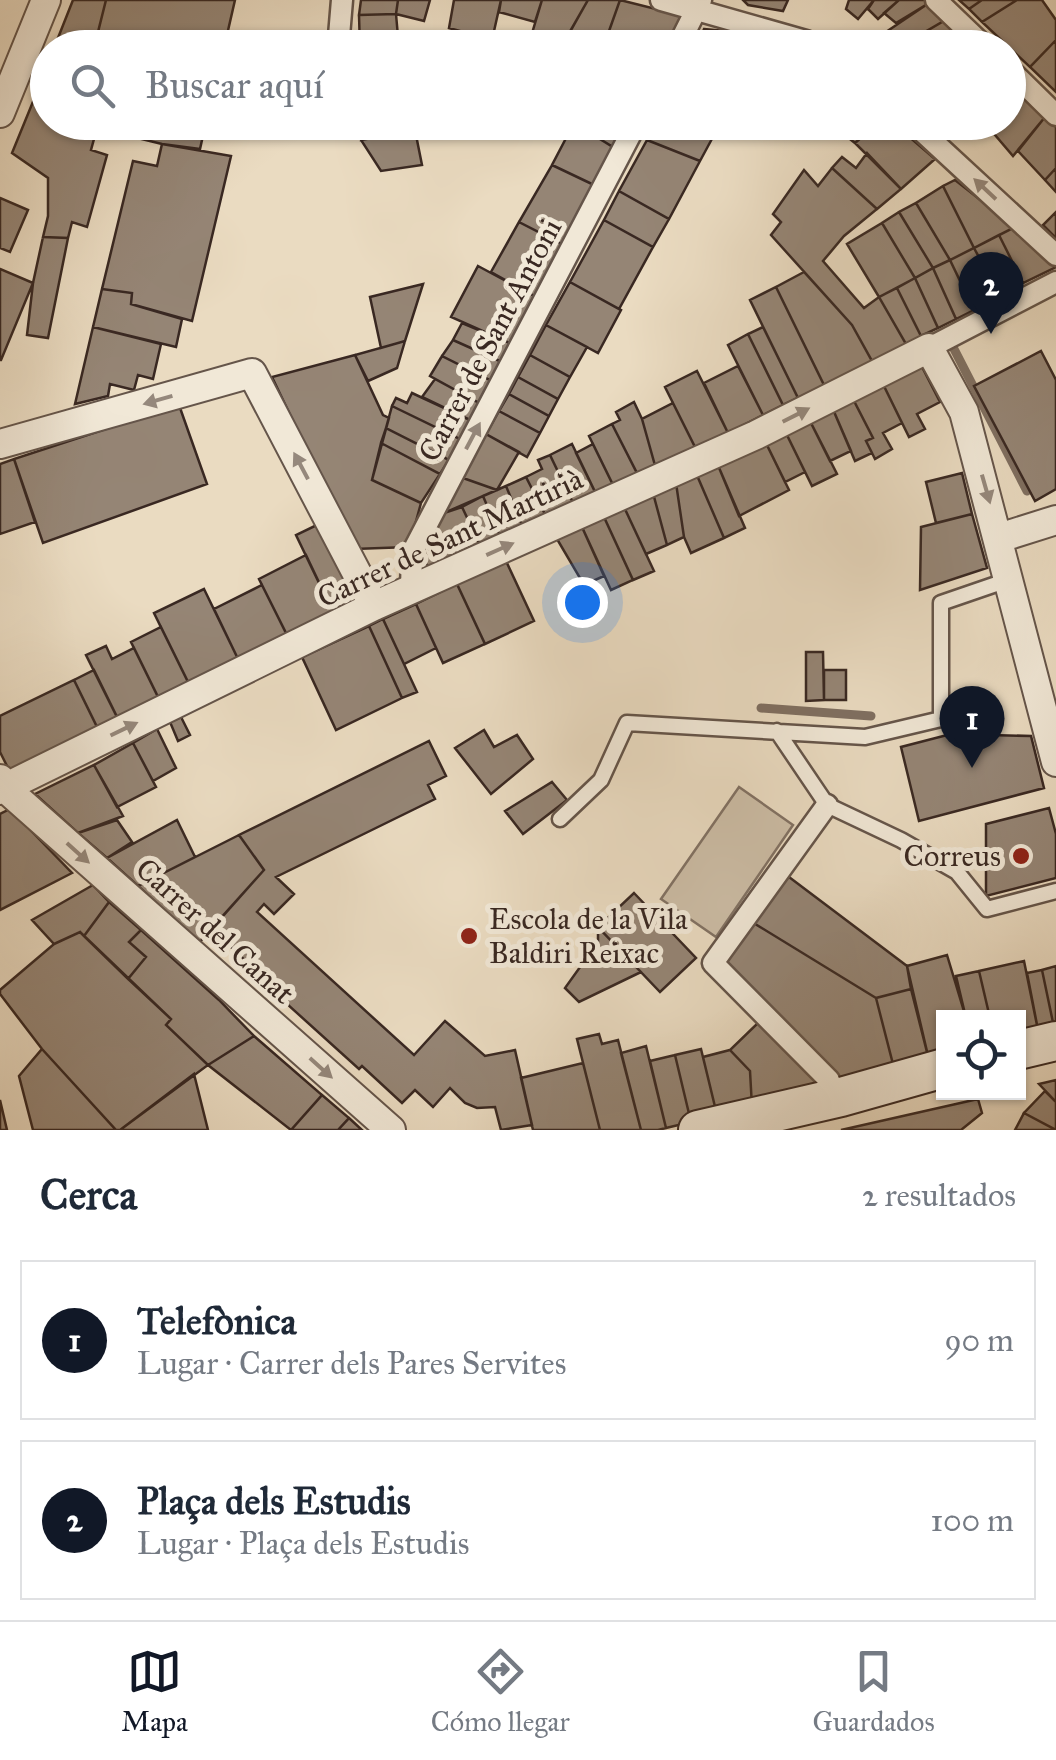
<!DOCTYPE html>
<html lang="es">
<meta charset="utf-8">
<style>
body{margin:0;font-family:"IM FELL Great Primer",serif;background:#f2f2f3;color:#1f2937}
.controls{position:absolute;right:30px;bottom:30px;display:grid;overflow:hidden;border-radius:0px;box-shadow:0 2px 8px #0004}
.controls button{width:90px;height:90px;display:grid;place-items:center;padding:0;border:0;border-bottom:2px solid #e0e1e3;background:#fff;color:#1f2937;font:50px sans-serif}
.you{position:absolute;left:582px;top:602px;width:35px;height:35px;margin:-25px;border:8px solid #fff;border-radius:50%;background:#1a73e8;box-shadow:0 0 0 15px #1a73e833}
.badge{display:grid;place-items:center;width:65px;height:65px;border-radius:50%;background:#111827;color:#fff;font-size:32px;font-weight:700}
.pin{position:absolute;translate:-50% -82px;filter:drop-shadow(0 2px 5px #0008)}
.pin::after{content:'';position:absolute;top:52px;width:35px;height:30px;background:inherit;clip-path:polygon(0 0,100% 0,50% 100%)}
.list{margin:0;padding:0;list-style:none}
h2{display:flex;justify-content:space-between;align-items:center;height:130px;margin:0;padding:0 40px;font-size:42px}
h2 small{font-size:32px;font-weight:400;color:#747a83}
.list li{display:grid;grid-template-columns:65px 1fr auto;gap:30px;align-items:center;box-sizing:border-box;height:160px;margin:0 20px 20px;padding:0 20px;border:2px solid #e0e1e3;border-radius:0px}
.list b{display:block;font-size:38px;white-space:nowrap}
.list p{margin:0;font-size:32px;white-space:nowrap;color:#747a83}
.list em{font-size:32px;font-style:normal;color:#747a83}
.icon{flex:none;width:55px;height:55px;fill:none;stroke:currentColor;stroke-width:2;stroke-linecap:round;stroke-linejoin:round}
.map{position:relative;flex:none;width:1056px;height:1130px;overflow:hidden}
.search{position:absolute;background:#fff;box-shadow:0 2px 8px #0004;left:30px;right:30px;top:30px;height:110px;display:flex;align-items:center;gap:25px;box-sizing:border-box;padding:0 35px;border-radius:55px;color:#747a83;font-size:38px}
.sheet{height:490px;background:#fff}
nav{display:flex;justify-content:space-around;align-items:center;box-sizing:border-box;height:140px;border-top:2px solid #e0e1e3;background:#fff;font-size:28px;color:#747a83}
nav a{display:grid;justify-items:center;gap:5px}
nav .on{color:#111827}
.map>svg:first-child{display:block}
.pitch{fill:#ccbda6;stroke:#827264;stroke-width:2.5}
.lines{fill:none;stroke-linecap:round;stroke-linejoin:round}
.stream{stroke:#7f6f61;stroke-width:9}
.building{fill:#958575;stroke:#392822;stroke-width:2.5}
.service-casing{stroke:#65554a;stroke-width:19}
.pedestrian-casing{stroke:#65554a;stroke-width:25}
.minor-casing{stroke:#65554a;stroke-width:32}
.secondary-casing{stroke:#392822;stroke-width:42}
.service{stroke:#f1e8d7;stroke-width:14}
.pedestrian{stroke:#f1e8d7;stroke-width:20}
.minor{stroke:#f1e8d7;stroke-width:28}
.secondary{stroke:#f1e8d7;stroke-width:38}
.oneway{fill:#95887c}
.poi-dot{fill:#8f2418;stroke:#f1e8d7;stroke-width:4}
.labels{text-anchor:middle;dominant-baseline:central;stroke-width:10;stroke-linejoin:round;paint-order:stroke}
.street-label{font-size:30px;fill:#392822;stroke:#f1e8d7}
.poi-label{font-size:30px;fill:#392822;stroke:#f1e8d7;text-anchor:end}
</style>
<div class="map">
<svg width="1056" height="1130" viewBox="0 0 1056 1130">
<rect width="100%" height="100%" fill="#eadbc1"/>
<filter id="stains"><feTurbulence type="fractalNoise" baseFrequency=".002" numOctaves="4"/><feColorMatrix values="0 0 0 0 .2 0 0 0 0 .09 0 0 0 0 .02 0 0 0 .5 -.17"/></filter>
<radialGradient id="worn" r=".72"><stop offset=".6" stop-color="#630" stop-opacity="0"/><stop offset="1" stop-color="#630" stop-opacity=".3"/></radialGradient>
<path class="pitch" d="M739,787L793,825L716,937L661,899Z"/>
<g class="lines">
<path class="stream" d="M954,349L1027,491
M761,708L871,716"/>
</g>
<path class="building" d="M73,0H106L94,48H54Z
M106,0H235L224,48H94Z
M361,0H398L396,14L359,15Z
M398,0H430L424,21L396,14Z
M454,0H501L492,40L449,28Z
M501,0H542L535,22L499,12Z
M542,0H588L561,47L530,40Z
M588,0H620L603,48H561Z
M620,0L684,16L669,48H603Z
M743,0H788L783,11L748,5Z
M849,0H874L858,19L846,9Z
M874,0H899L878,19L868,9Z
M899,0H926L929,3L896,23L884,13Z
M959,0H982L969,9Z
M982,0H1017L982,22L969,9Z
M1017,0H1042L1056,20V40L1030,67L982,22Z
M929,3L947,19L901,46L883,34Z
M396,14L399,48H360L359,15Z
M947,19L963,35L947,48L901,46Z
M704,29L747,33L740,48H697Z
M747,33L765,43L762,48H740Z
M963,35L975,48H947Z
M1056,40V92L1030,67Z
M48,65V122H77L97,128L91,150L107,155L87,227L72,222L68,238L43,237L48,216V178L12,153Z
M1010,83L1045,117L1013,156L984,122H1008Z
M1045,117L1056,127V168L1045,180L1018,151Z
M206,122L200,149L162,144L76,123Z
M361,122H415V130L361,140Z
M629,122L616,149L574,123Z
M657,122H721L700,161L647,140Z
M848,122H879L855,143L840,131Z
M879,122H892L935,159L901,189L855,143Z
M574,123L616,149L594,185L552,165Z
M415,130L422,165L381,171L361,140Z
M647,140L700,161L669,219L619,191Z
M162,144L231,156L192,321L131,304L132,293L102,289L133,161L157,166Z
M867,153L901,189L877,209L832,168L842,157L856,168Z
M552,165L594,185L564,245L519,222Z
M832,168L877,209L844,236L823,261L864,308L879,297L906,344L872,361L852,325L771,235L781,222L773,214L804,170L818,186Z
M1056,168V192L1045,180Z
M955,180L1015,227L974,248L943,186Z
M943,186L974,248L950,260L916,203Z
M619,191L669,219L653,247L604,220Z
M0,198L28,210L10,252L0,248Z
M916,203L950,260L933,268L899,212Z
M899,212L933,268L915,278L882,223Z
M1056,212V238L1043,225Z
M604,220L653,247L619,309L570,282Z
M519,222L564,245L536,297L491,272Z
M882,223L915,278L879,297L847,244Z
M1015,227L1056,263V267L1023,283L999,235Z
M999,235L1023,283L1000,296L974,248Z
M43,237L68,238L48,338L27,335L33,283Z
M974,248L1000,296L974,310L950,260Z
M950,260L974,310L956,319L933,268Z
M478,266L536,297L512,344L451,317Z
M933,268L956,319L938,328L915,278Z
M0,269L33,283L1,360H0Z
M804,272L852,325L872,361L824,385L776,287Z
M915,278L938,328L921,336L897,288Z
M570,282L621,310L598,353L546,325Z
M423,284L405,341L381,348L370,297Z
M776,287L824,385L798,398L750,300Z
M897,288L921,336L906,344L879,297Z
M102,289L132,293L131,304L182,319L176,347L93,327Z
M462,323L512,344L502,362L453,340Z
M546,325L587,347L570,377L530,355Z
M93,327L161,344L153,379L138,375L134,390L110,384L108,396L75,404Z
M763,327L798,398L783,405L748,334Z
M748,334L783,405L763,415L728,345Z
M453,340L502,362L492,381L442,356Z
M405,341L397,368L368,381L355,355Z
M1041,351L1056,380V489L1035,501L974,386Z
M355,355L383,415L389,418L372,480L421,503L409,547L354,549L272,377Z
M530,355L570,377L558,399L518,377Z
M442,356L492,381L481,404L430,376Z
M920,363L940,402L917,414L925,429L909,437L882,382Z
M738,366L763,415L728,433L704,383Z
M697,371L728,433L696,449L665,387Z
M518,377L558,399L549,416L509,394Z
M435,379L481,404L470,420L422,397Z
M882,382L902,423L883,433L892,449L875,459L866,441L873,438L852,397Z
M412,393L470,420L460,439L392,406L396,398L407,403Z
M509,394L549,416L540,433L499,411Z
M852,397L873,438L866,441L872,453L855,461L832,407Z
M634,402L642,419L656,469L639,477L612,424L620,420L616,412Z
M673,403L696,449L656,469L642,419Z
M179,405L207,484L43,543L14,459Z
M392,406L460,439L449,460L386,428Z
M832,407L851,451L830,461L809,419Z
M499,411L540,433L527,457L486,434Z
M809,419L837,474L812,486L785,431Z
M612,424L639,477L615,489L589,436Z
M386,428L449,460L440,474L381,443Z
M785,431L805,472L785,482L765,441Z
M486,434L519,452L497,490L463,478Z
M765,441L789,490L739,516L717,463Z
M381,443L440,474L421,503L372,480Z
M572,444L598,498L576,509L550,455Z
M593,444L615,489L598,498L576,453Z
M550,455L576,509L549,522L526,477L542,469L538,460Z
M14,459L35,522L0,534V464Z
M717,463L745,528L724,538L696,473Z
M696,473L724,538L691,553L684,537L676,483Z
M962,473L972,514L936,523L926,482Z
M526,477L549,522L525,532L506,486Z
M463,478L497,490L444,513Z
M676,483L684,537L667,545L653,493Z
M506,486L525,532L502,541L483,496Z
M653,493L667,545L646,554L624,507Z
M483,496L502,541L482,549L462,507Z
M462,507L482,549L430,572L421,553L444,513Z
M624,507L654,571L633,580L604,517Z
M972,514L987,568L920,590L921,527Z
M604,517L633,580L611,590L582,527Z
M321,523L360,602L334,614L296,535Z
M582,527L604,576L584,585L557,539Z
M306,555L334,614L288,637L259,579Z
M506,561L534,621L485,644L457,584Z
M457,584L485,644L443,663L416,604Z
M262,585L288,637L239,661L214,609Z
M204,589L239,661L190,686L154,613Z
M416,604L436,648L404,664L383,619Z
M383,619L417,692L402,698L369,626Z
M369,626L402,698L336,730L302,657Z
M161,627L190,686L160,701L131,642Z
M106,646L112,659L134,648L160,701L119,721L86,655Z
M806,652H823L824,700L806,701Z
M94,670L119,721L99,731L74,680Z
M824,670H846V700H824Z
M74,680L99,731L11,774L0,752V716Z
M181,717L190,735L178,741L170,722Z
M157,729L176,768L153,781L133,743Z
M484,730L494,747L517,735L533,759L491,794L455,748Z
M951,734L1031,736L1044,788L919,821L901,747Z
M429,741L446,776L428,785L435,799L276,877L294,894L274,914L264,904L257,912L414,1055L445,1021L485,1056L515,1050L532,1125L501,1130L495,1107L477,1108L465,1103L450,1088L433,1107L415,1090L402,1103L362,1066L359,1069L245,966L248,963L211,929L264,870L239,835Z
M133,743L156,787L117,807L94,765Z
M94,765L123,816L78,833L35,794Z
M552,782L567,800L523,834L505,811Z
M1049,808L1056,834V878L986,896V824Z
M10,809L72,873L0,910V814Z
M117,820L132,842L107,858L78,833Z
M177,820L195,857L138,886L107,858Z
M239,835L264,870L199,943L138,886Z
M785,874L907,966L911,989L876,998L752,922Z
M93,885L109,902L84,936L80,932L54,944L32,920Z
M634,893L696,958L660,992L598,927Z
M109,902L141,930L129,942L146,957L128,979L84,936Z
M752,922L876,998L894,1068L829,1080L722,965Z
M598,927L641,972L579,1002L565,988L598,942Z
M141,930L219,1000L254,1036L208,1065L166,1025L171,1019L128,979L146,957L129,942Z
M80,932L171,1019L166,1025L208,1065L120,1130H116L42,1049L0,994V990L54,944Z
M947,955L966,1018H944V1058L929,1060L907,966Z
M1024,961L1039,1035L1018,1040V1018H990L979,971Z
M1056,966V1031L1055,1032L1042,970Z
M1042,970L1055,1032L1039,1035L1027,973Z
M979,971L990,1018H966L956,976Z
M911,989L929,1060L894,1068L876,998Z
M761,1020L819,1081L799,1095L752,1107L750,1071L730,1050Z
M599,1034L602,1044L618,1040L641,1130H600L577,1039Z
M254,1036L322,1095L291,1130L208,1065Z
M646,1046L666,1128L658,1130H641L621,1053Z
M42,1049L116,1130H33L19,1076Z
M701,1049L717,1115L691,1122L675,1055Z
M730,1050L750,1071L752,1107L717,1115L703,1057Z
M675,1055L691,1122L666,1128L650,1061Z
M583,1063L600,1130H533L521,1078Z
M194,1074L208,1130H120Z
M1056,1080V1102L1039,1084Z
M1045,1091L1056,1102V1130L1024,1113Z
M322,1095L349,1118L338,1130H291Z
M978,1099L982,1113L961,1130H841Z
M0,1100L7,1130H0Z
M1024,1113L1056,1130H1015Z
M349,1118L362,1130H338Z"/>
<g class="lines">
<defs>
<path id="service" d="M777,731L827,805L901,840L957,872L987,909L1056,891
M560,819L601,780L627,723L865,737L941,719V603L1008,580"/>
<path id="pedestrian" d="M661,0L806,41L817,48
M936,0L986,48
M338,48L342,0
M677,48L701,0
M1008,68L1056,115
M345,122L346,127
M912,122L1056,255
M929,348L1056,282
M411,589L412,553L637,122
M827,805L713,963L829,1080L833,1098"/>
<path id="minor" d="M0,113L46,0
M0,444L252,373L374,606
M999,538L1056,520
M0,779L5,788L391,1130
M0,790L374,606L756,435L929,348L964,412L1056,762"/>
<path id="secondary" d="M1018,1050L1056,1041
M698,1130L841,1097L944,1068"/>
</defs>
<use href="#service" class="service-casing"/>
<use href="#pedestrian" class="pedestrian-casing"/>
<use href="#minor" class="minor-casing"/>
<use href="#secondary" class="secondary-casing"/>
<use href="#service" class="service"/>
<use href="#pedestrian" class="pedestrian"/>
<use href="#minor" class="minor"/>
<use href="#secondary" class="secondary"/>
</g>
<defs><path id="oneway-solid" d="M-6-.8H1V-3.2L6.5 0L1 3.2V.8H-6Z" transform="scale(2.5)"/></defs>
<g class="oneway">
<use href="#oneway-solid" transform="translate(985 189) rotate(-137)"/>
<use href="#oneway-solid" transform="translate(158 400) rotate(164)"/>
<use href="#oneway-solid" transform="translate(796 415) rotate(-27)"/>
<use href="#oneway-solid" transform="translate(473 436) rotate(-62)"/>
<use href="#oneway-solid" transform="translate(301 466) rotate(-118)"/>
<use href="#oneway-solid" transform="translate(986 489) rotate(74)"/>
<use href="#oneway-solid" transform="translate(500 549) rotate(-24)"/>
<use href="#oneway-solid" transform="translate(124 729) rotate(-26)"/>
<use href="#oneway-solid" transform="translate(78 853) rotate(42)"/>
<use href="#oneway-solid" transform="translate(321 1068) rotate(42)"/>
</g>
<g class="poi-dot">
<circle cx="1021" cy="856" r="10"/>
<circle cx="469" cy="936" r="10"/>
</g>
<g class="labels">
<g class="street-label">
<text transform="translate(490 340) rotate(-62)">Carrer de Sant Antoni</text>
<text transform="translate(450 538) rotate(-25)">Carrer de Sant Martirià</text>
<text transform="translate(215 931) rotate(42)">Carrer del Canat</text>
</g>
<g class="poi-label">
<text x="1001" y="856">Correus</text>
<text x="489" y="919" text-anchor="start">Escola de la Vila<tspan x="489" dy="34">Baldiri Reixac</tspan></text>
</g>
</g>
<rect width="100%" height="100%" filter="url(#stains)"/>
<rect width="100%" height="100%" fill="url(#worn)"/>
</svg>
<div class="controls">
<button><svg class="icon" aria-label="locate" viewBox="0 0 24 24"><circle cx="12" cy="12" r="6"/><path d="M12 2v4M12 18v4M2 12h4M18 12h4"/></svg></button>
</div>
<div class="you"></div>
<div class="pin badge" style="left:972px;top:768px">1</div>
<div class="pin badge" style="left:991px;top:334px">2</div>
<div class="search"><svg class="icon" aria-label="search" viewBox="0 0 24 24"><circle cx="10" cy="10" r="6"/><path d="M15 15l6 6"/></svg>Buscar aquí</div>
</div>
<section class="sheet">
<h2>Cerca<small>2 resultados</small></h2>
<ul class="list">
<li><span class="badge">1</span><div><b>Telefònica</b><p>Lugar · Carrer dels Pares Servites</p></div><em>90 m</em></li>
<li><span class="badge">2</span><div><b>Plaça dels Estudis</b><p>Lugar · Plaça dels Estudis</p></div><em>100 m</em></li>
</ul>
</section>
<nav>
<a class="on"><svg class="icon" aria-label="map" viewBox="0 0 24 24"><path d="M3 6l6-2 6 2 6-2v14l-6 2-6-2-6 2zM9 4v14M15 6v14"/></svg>Mapa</a>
<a><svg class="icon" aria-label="directions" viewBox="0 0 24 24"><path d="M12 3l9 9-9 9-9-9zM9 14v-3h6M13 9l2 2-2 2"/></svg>Cómo llegar</a>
<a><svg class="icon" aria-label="saved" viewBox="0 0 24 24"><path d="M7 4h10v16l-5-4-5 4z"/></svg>Guardados</a>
</nav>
